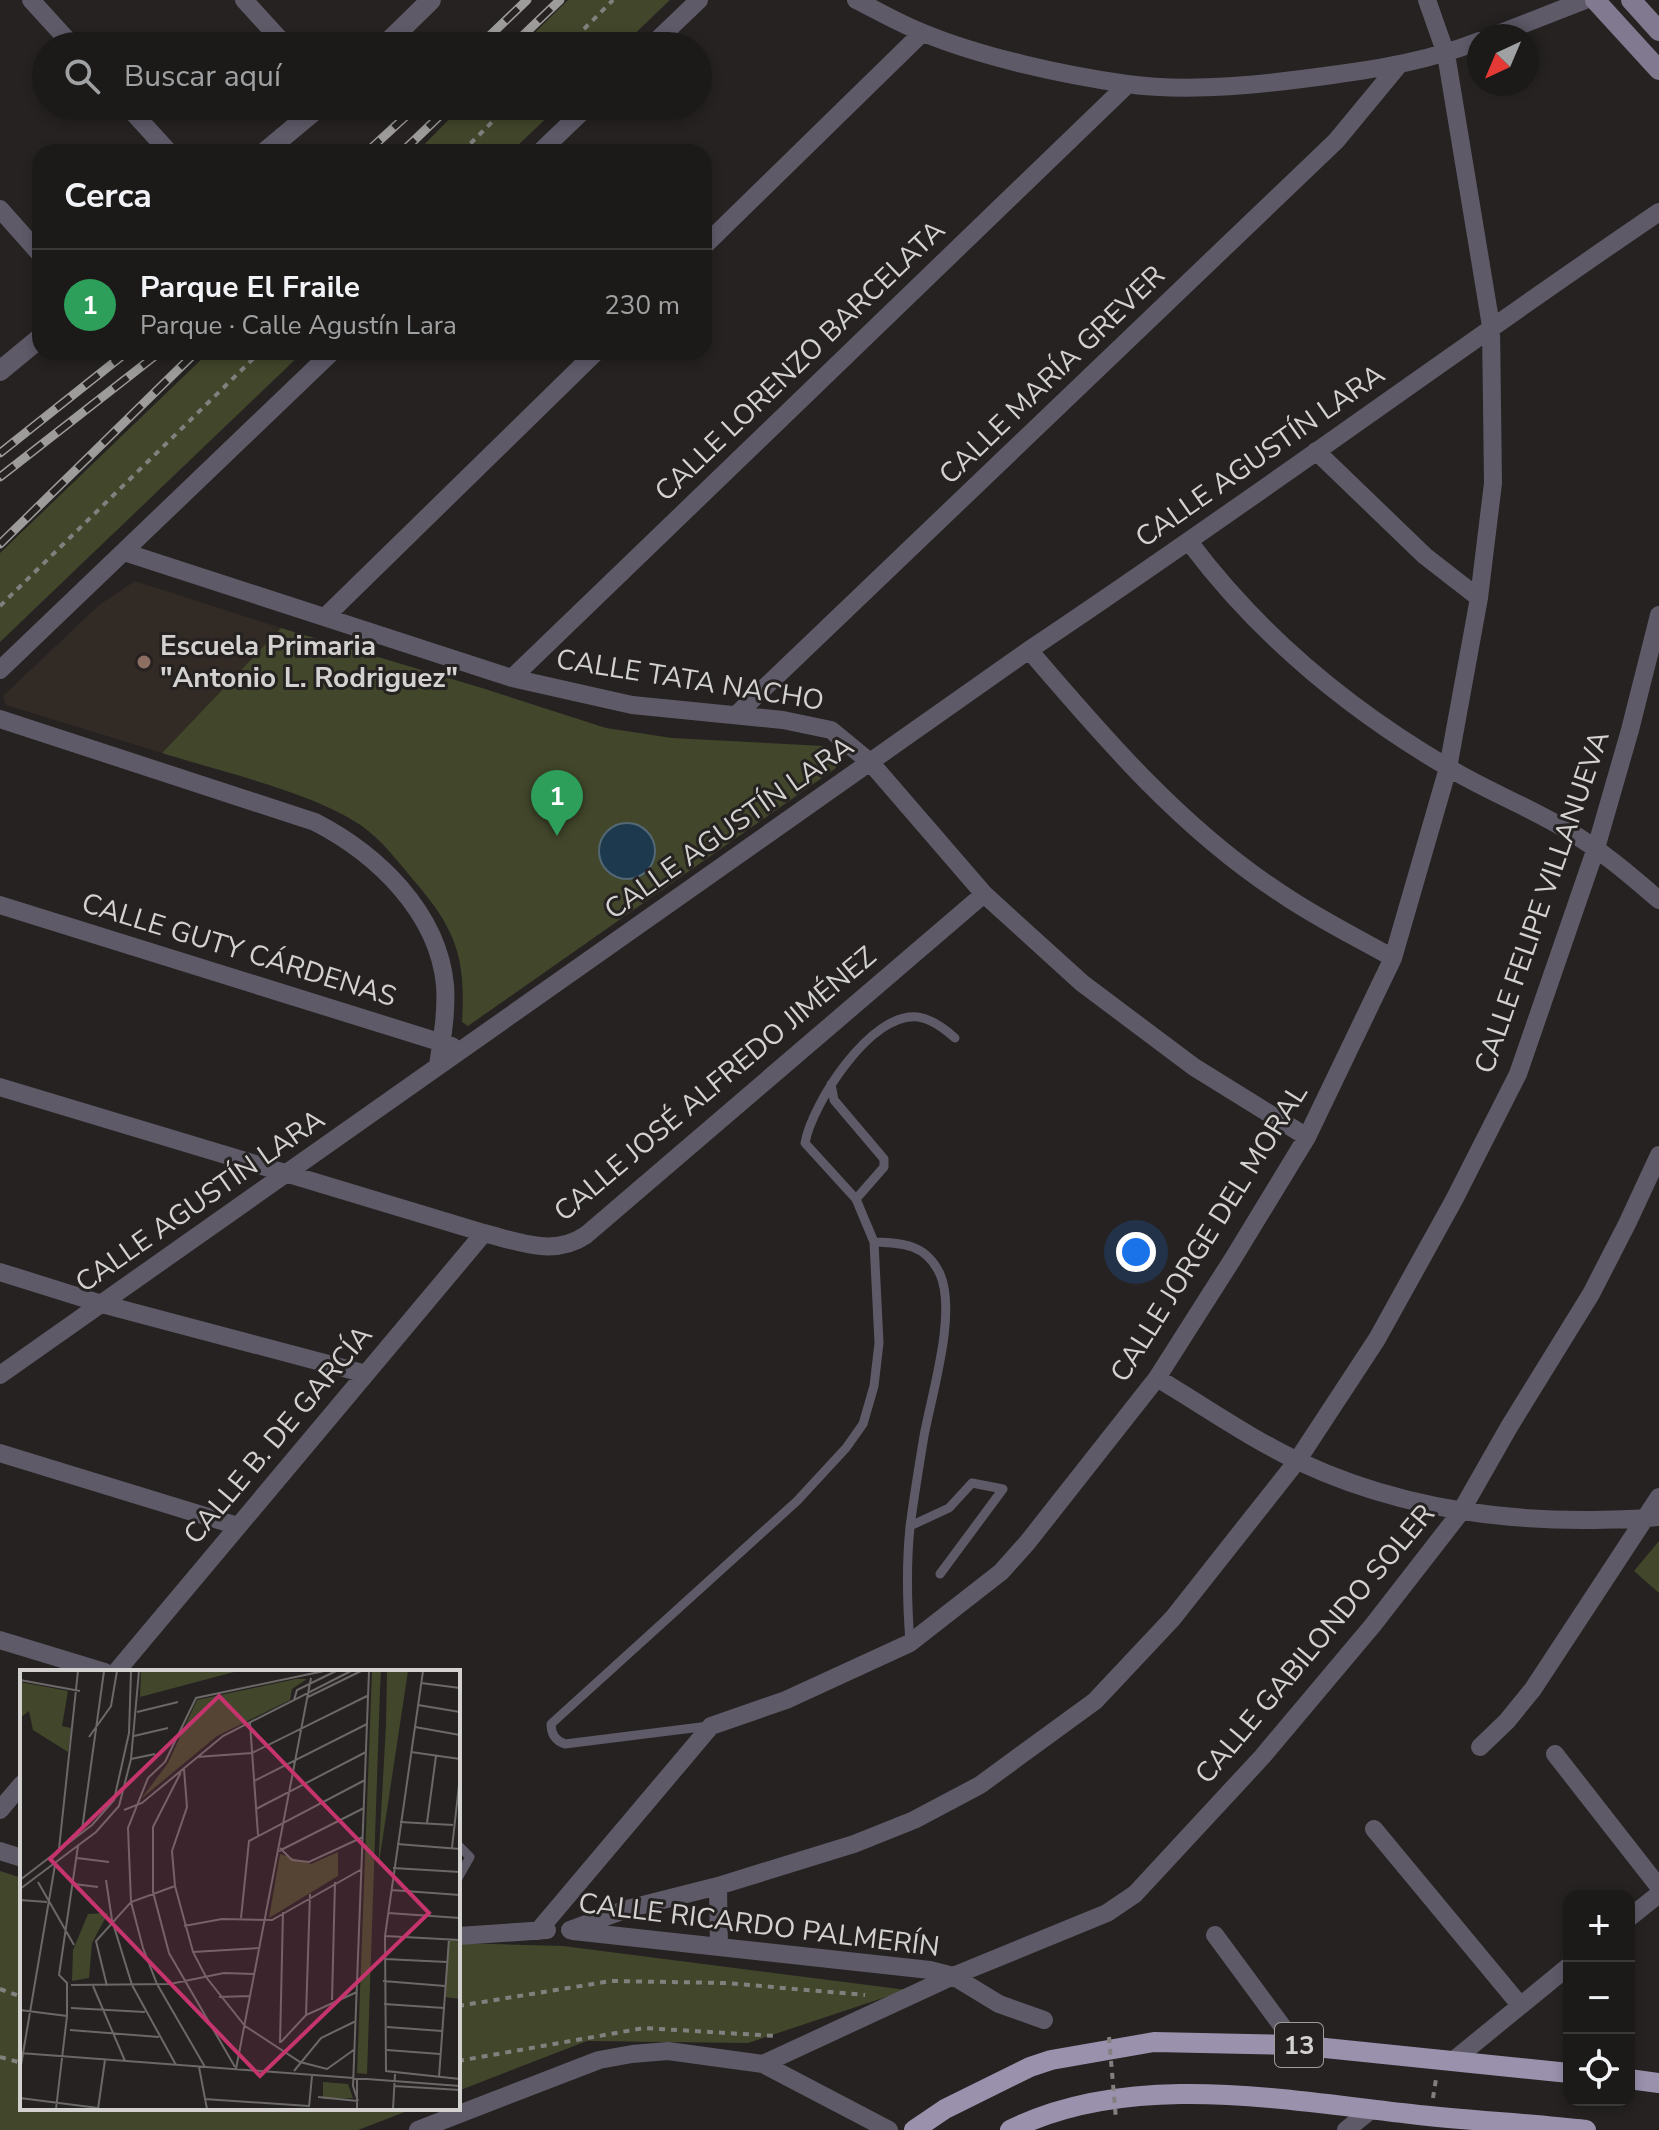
<!DOCTYPE html>
<html lang="es">
<meta charset="utf-8">
<style>
body{margin:0;font-family:"Nunito Sans",sans-serif;background:#252322;color:#f1f3f6}
.controls{position:absolute;right:24px;bottom:24px;display:grid;overflow:hidden;border-radius:16px;box-shadow:0 4px 12px #0003}
.controls button{width:72px;height:72px;display:grid;place-items:center;padding:0;border:0;border-bottom:2px solid #3a3838;background:#1c1a19;color:#f1f3f6;font:40px sans-serif}
.compass{position:absolute;left:1467px;top:24px;width:72px;height:72px;border-radius:50%;background:#1c1a19;box-shadow:0 4px 12px #0003;rotate:224deg}
.you{position:absolute;left:1136px;top:1252px;width:28px;height:28px;margin:-20px;border:6px solid #fff;border-radius:50%;background:#1a73e8;box-shadow:0 0 0 12px #1a73e833}
.badge{display:grid;place-items:center;width:52px;height:52px;border-radius:50%;background:#3cd4a4;color:#fff;font-size:26px;font-weight:700}
.pin{position:absolute;translate:-50% -66px;filter:drop-shadow(0 2px 4px #0008)}
.pin::after{content:'';position:absolute;top:42px;width:28px;height:24px;background:inherit;clip-path:polygon(0 0,100% 0,50% 100%)}
.list{margin:0;padding:0;list-style:none}
h2{display:flex;justify-content:space-between;align-items:center;height:104px;margin:0;padding:0 32px;font-size:34px}
h2 small{font-size:26px;font-weight:400;color:#a0a1a2}
.list li{display:grid;grid-template-columns:52px 1fr auto;gap:24px;align-items:center;box-sizing:border-box;height:112px;padding:0 32px;border-top:2px solid #3a3838}
.list b{display:block;font-size:30px;white-space:nowrap}
.list p{margin:0;font-size:26px;white-space:nowrap;color:#a0a1a2}
.list em{font-size:26px;font-style:normal;color:#a0a1a2}
.icon{flex:none;width:44px;height:44px;fill:none;stroke:currentColor;stroke-width:2;stroke-linecap:round;stroke-linejoin:round}
.map{position:relative;flex:none;width:1659px;height:2130px;overflow:hidden}
.search{position:absolute;background:#1c1a19;box-shadow:0 4px 12px #0003;left:32px;top:32px;width:680px;height:88px;display:flex;align-items:center;gap:20px;box-sizing:border-box;padding:0 28px;border-radius:44px;color:#a0a1a2;font-size:30px}
.panel{position:absolute;background:#1c1a19;box-shadow:0 4px 12px #0003;left:32px;top:144px;width:680px;height:216px;border-radius:24px}
.map>svg:first-child{display:block}
.built{fill:#322a25}
.green{fill:#42472b}
.water{fill:#1d394e;stroke:#546775;stroke-width:2}
.lines{fill:none;stroke-linecap:round;stroke-linejoin:round}
.path{stroke:#82807f;stroke-width:4;stroke-dasharray:6 6;stroke-linecap:butt}
.service{stroke:#5f5a68;stroke-width:9}
.minor{stroke:#5f5a68;stroke-width:18}
.tertiary{stroke:#5f5a68;stroke-width:20}
.secondary{stroke:#80798f;stroke-width:20}
.primary{stroke:#9a91ad;stroke-width:20}
.rail-casing{stroke:#9e9c9a;stroke-width:9}
.rail{stroke:#252221;stroke-width:6;stroke-dasharray:18;stroke-linecap:butt}
.path-bridge{stroke:#82807f;stroke-width:4;stroke-dasharray:6 6;stroke-linecap:butt}
.education-dot{fill:#8d6e63;stroke:#252221;stroke-width:3}
.labels{text-anchor:middle;dominant-baseline:central;stroke-width:6;stroke-linejoin:round;paint-order:stroke}
.shield{fill:#252221;stroke:#9f9d9c;stroke-width:2}
.shield-label{font-size:26px;font-weight:bold;fill:#d3d2d0}
.street-label{font-size:28px;fill:#d3d2d0;stroke:#252221}
.poi-label{font-size:28px;font-weight:bold;fill:#d3d2d0;stroke:#252221;text-anchor:start}
.inset-road{fill:none;stroke:#6b6867;stroke-width:2}
.view{fill:#c5346d;fill-opacity:0.15;stroke:#c5346d;stroke-width:4}
.inset-edge{fill:none;stroke:#d3d2d0;stroke-width:4}
</style>
<div class="map">
<svg width="1659" height="2130" viewBox="0 0 1659 2130">
<rect width="100%" height="100%" fill="#252221"/>
<path class="built" d="M135,581L281,628L162,753L6,705L3,696L99,605Z"/>
<path class="green" d="M568,0H670L622,46H521Z
M462,106H559L511,152H417Z
M209,352H303L0,642V553Z
M281,628L482,688L606,728L672,738L823,746L837,760L836,768L468,1026L462,1022C466,960 457,931 416,883C399,863 383,841 362,826C315,793 219,771 162,753Z
M1659,1541V1593L1634,1571Z
M0,1871L22,1878V2108H415L358,2130H0Z
M458,1943L563,1946L907,1990L748,2043L587,2041L458,2091Z"/>
<path class="water" d="M599 851a28 28 0 1 1 56 0a28 28 0 1 1-56 0Z"/>
<g class="lines">
<path class="path" d="M567,46L613,0
M462,152L508,106
M0,606L260,352
M0,1989L22,1997
M458,2006L611,1981L726,1983L865,1995
M0,2057L22,2063
M458,2061L644,2028L776,2036
M1433,2098L1436,2079"/>
<path class="service" d="M856,1199L805,1143C812,1104 871,1011 918,1017C932,1019 945,1029 955,1038
M874,1242C903,1243 926,1244 940,1274C957,1313 932,1393 924,1436C919,1466 914,1496 910,1527C906,1566 907,1603 910,1642
M910,1526L949,1508L972,1483L1003,1489L940,1574
M709,1726L565,1744C556,1741 551,1734 551,1724L797,1501L846,1448L863,1424L874,1386L879,1343L874,1242L856,1199L884,1167V1159L834,1100L831,1084
M458,1845L470,1857L458,1878"/>
<path class="minor" d="M31,0L73,46
M244,0L286,46
M856,0C878,11 899,23 921,32C981,57 1063,75 1127,84C1191,93 1268,84 1332,75C1383,68 1431,60 1479,41
M1493,36L1585,0
M651,46L699,0
M127,106L169,152
M540,152L588,106
M0,209L40,254
M704,246L922,33
M1316,451L1425,556L1479,598
M1190,543C1260,636 1348,709 1449,768C1487,791 1529,807 1567,830C1601,850 1630,875 1659,900
M124,552L512,678L632,705L783,720L831,730L871,763L984,894L1082,983L1194,1067L1307,1137
M326,616L596,352
M1029,650C1105,739 1183,830 1282,894C1317,918 1356,937 1393,958
M0,670L332,352
M512,678L1128,84
M736,715L1336,141L1398,66
M0,719L315,822C377,854 438,912 445,985C447,1012 442,1039 438,1065
M0,905L452,1046
M0,1087L484,1233C519,1242 554,1257 586,1235L984,894
M0,1272L102,1304L366,1374
M0,1375L1029,650C1242,508 1447,356 1659,212
M1157,1378C1204,1406 1251,1439 1300,1462C1392,1505 1491,1521 1592,1520C1614,1519 1637,1520 1659,1517
M0,1453L238,1526
M0,1640L105,1672
M116,1672L484,1233
M1480,1747L1507,1721L1533,1689L1659,1497
M1555,1754L1659,1887
M0,1810L22,1784
M1374,1829L1520,2005
M0,1851L22,1858
M718,1886L719,1947
M1629,1918L1659,1894
M570,1930L627,1909L718,1886L854,1844L914,1820L980,1785L1095,1701L1173,1618L1297,1461L1377,1339L1454,1200L1518,1074L1596,848L1630,730L1659,615
M538,1931L711,1726L786,1700L910,1643L1001,1572L1027,1543L1157,1378L1234,1257L1307,1137L1393,958L1448,768L1479,598L1493,483L1491,326L1446,54L1427,0
M573,1931L930,1970L953,1976L999,2004L1044,2020
M1215,1935L1296,2045
M458,1936L547,1930
M1454,2060L1569,1966
M763,2064L889,2130
M418,2130L599,2060L632,2054L668,2051L763,2064L953,1976L1107,1913L1135,1894L1262,1757L1373,1625L1460,1513L1509,1427L1591,1294L1627,1224L1659,1155
M1346,2130L1371,2110"/>
<path class="tertiary" d="M384,46L431,0
M265,152L320,106
M0,371L40,338"/>
<path class="secondary" d="M1595,0L1659,70
M1631,0L1659,31"/>
<path class="primary" d="M1629,2079L1659,2083
M914,2130L945,2109L1030,2067L1051,2060L1154,2042L1296,2045L1569,2073
M1010,2130C1131,2070 1283,2100 1411,2114C1469,2121 1527,2123 1586,2130"/>
<defs>
<path id="rail" d="M479,46L527,0
M512,46L560,0
M367,152L417,106
M402,152L450,106
M0,453L127,352
M0,477L160,352
M0,544L196,352"/>
</defs>
<use href="#rail" class="rail-casing"/>
<use href="#rail" class="rail"/>
<path class="path-bridge" d="M1109,2037L1116,2119"/>
</g>
<circle class="education-dot" cx="144" cy="662" r="8"/>
<g class="labels">
<rect class="shield" x="1275" y="2023" width="48" height="44" rx="6"/>
<g class="shield-label">
<text x="1299" y="2045">13</text>
</g>
<g class="street-label">
<text transform="translate(800 361) rotate(-44)">CALLE LORENZO BARCELATA</text>
<text transform="translate(1052 375) rotate(-44)">CALLE MARÍA GREVER</text>
<text transform="translate(1260 456) rotate(-35)">CALLE AGUSTÍN LARA</text>
<text transform="translate(690 680) rotate(9)">CALLE TATA NACHO</text>
<text transform="translate(729 828) rotate(-35)">CALLE AGUSTÍN LARA</text>
<text transform="translate(1542 902) rotate(-71)">CALLE FELIPE VILLANUEVA</text>
<text transform="translate(239 950) rotate(17)">CALLE GUTY CÁRDENAS</text>
<text transform="translate(715 1084) rotate(-40)">CALLE JOSÉ ALFREDO JIMÉNEZ</text>
<text transform="translate(200 1201) rotate(-35)">CALLE AGUSTÍN LARA</text>
<text transform="translate(1209 1233) rotate(-58)">CALLE JORGE DEL MORAL</text>
<text transform="translate(278 1435) rotate(-50)">CALLE B. DE GARCÍA</text>
<text transform="translate(1315 1644) rotate(-50)">CALLE GABILONDO SOLER</text>
<text transform="translate(759 1925) rotate(7)">CALLE RICARDO PALMERÍN</text>
</g>
<g class="poi-label">
<text x="160" y="646">Escuela Primaria<tspan x="160" dy="32">"Antonio L. Rodriguez"</tspan></text>
</g>
</g>
<g transform="translate(20 1670)">
<rect width="440" height="440" fill="#252221"/>
<path d="M121,1H214V2L120,27ZM352,1H361L360,20L347,404L337,403ZM367,1H388L358,199L366,55ZM276,9H287L272,19L270,30L197,66L121,129L148,93L177,30ZM0,12L48,21L42,56L51,58L48,82L13,60L9,41L0,48ZM318,182V206L249,248L260,184L291,194ZM88,243L72,273L69,308L52,311L53,280L68,244ZM429,269L440,270V329L425,327ZM303,412L328,414L333,428L303,429Z" fill="#42472b"/>
<path class="inset-road" d="M403,1L365,266L366,401L440,409M0,10L60,21M401,13L440,18M288,27L341,1M274,30L277,20L316,1M398,35L440,42M117,42L158,32M230,53L238,165M395,57L440,65M114,66L148,58M69,67L91,36L97,1M391,82L440,89M177,87L232,83L349,25M111,89L135,84M164,99L167,137L152,181L155,216L173,282L186,307L225,356L280,392L307,399L335,379M161,102L133,157V222L149,283L215,397M234,111L347,54M236,139L346,82M104,140L122,133L203,66L331,1M380,152L433,155M407,153L416,86M62,160L84,1M377,174L440,179M260,178L272,190L289,192L343,167M432,178L440,106M39,179L58,1M259,181L344,138M57,188L89,192M373,198L440,202M0,210L72,155L94,130L109,63L111,1M86,210L92,250L112,315L156,395M18,212L54,275M54,214L78,217M0,219L76,162L99,136L111,89L119,1M371,220L440,225M0,230L27,232M368,243L440,248M221,248L229,171L345,110M164,256L202,249L252,250L342,199M365,266L440,270M173,282L240,278M365,289L427,292M363,311L425,316M51,315L150,314L204,303L234,304M73,316L105,391M87,316L76,271L111,232L155,216M199,327L230,326M312,330L315,212M364,334L424,338M51,338L125,342M0,340L47,346M286,345L290,224M367,357L422,361M50,360L139,367M261,372L286,345L337,322M260,373L263,242M367,380L420,384M0,383L440,416M179,397L187,439M185,397L137,314L123,278L111,232L108,158L128,108L145,92L176,28L304,1M216,399L291,8M0,401L35,195M274,401L301,368L336,351M419,407L429,269M337,410V439M374,416L440,420M298,427L338,431M0,428L78,438M184,429L289,436M338,431L333,416L349,1M289,437L292,406M36,439L47,346V313L39,305L58,176M78,439L85,390M373,439L375,404"/>
<path class="view" d="M199,26L409,243L240,406L30,189Z"/>
<rect width="440" height="440" class="inset-edge"/>
</g>
</svg>
<div class="controls">
<button>+</button>
<button>−</button>
<button><svg class="icon" aria-label="locate" viewBox="0 0 24 24"><circle cx="12" cy="12" r="6"/><path d="M12 2v4M12 18v4M2 12h4M18 12h4"/></svg></button>
</div>
<svg class="compass" viewBox="-18 -18 36 36"><path d="M0-13l5 13h-10z" fill="#e53935"/><path d="M0 13l5-13h-10z" fill="#a0a1a2"/></svg>
<div class="you"></div>
<div class="pin badge" style="left:557px;top:836px;background:#2e9e5b">1</div>
<div class="search"><svg class="icon" aria-label="search" viewBox="0 0 24 24"><circle cx="10" cy="10" r="6"/><path d="M15 15l6 6"/></svg>Buscar aquí</div>
<section class="panel">
<h2>Cerca<small></small></h2>
<ul class="list">
<li><span class="badge" style="background:#2e9e5b">1</span><div><b>Parque El Fraile</b><p>Parque · Calle Agustín Lara</p></div><em>230 m</em></li>
</ul>
</section>
</div>
